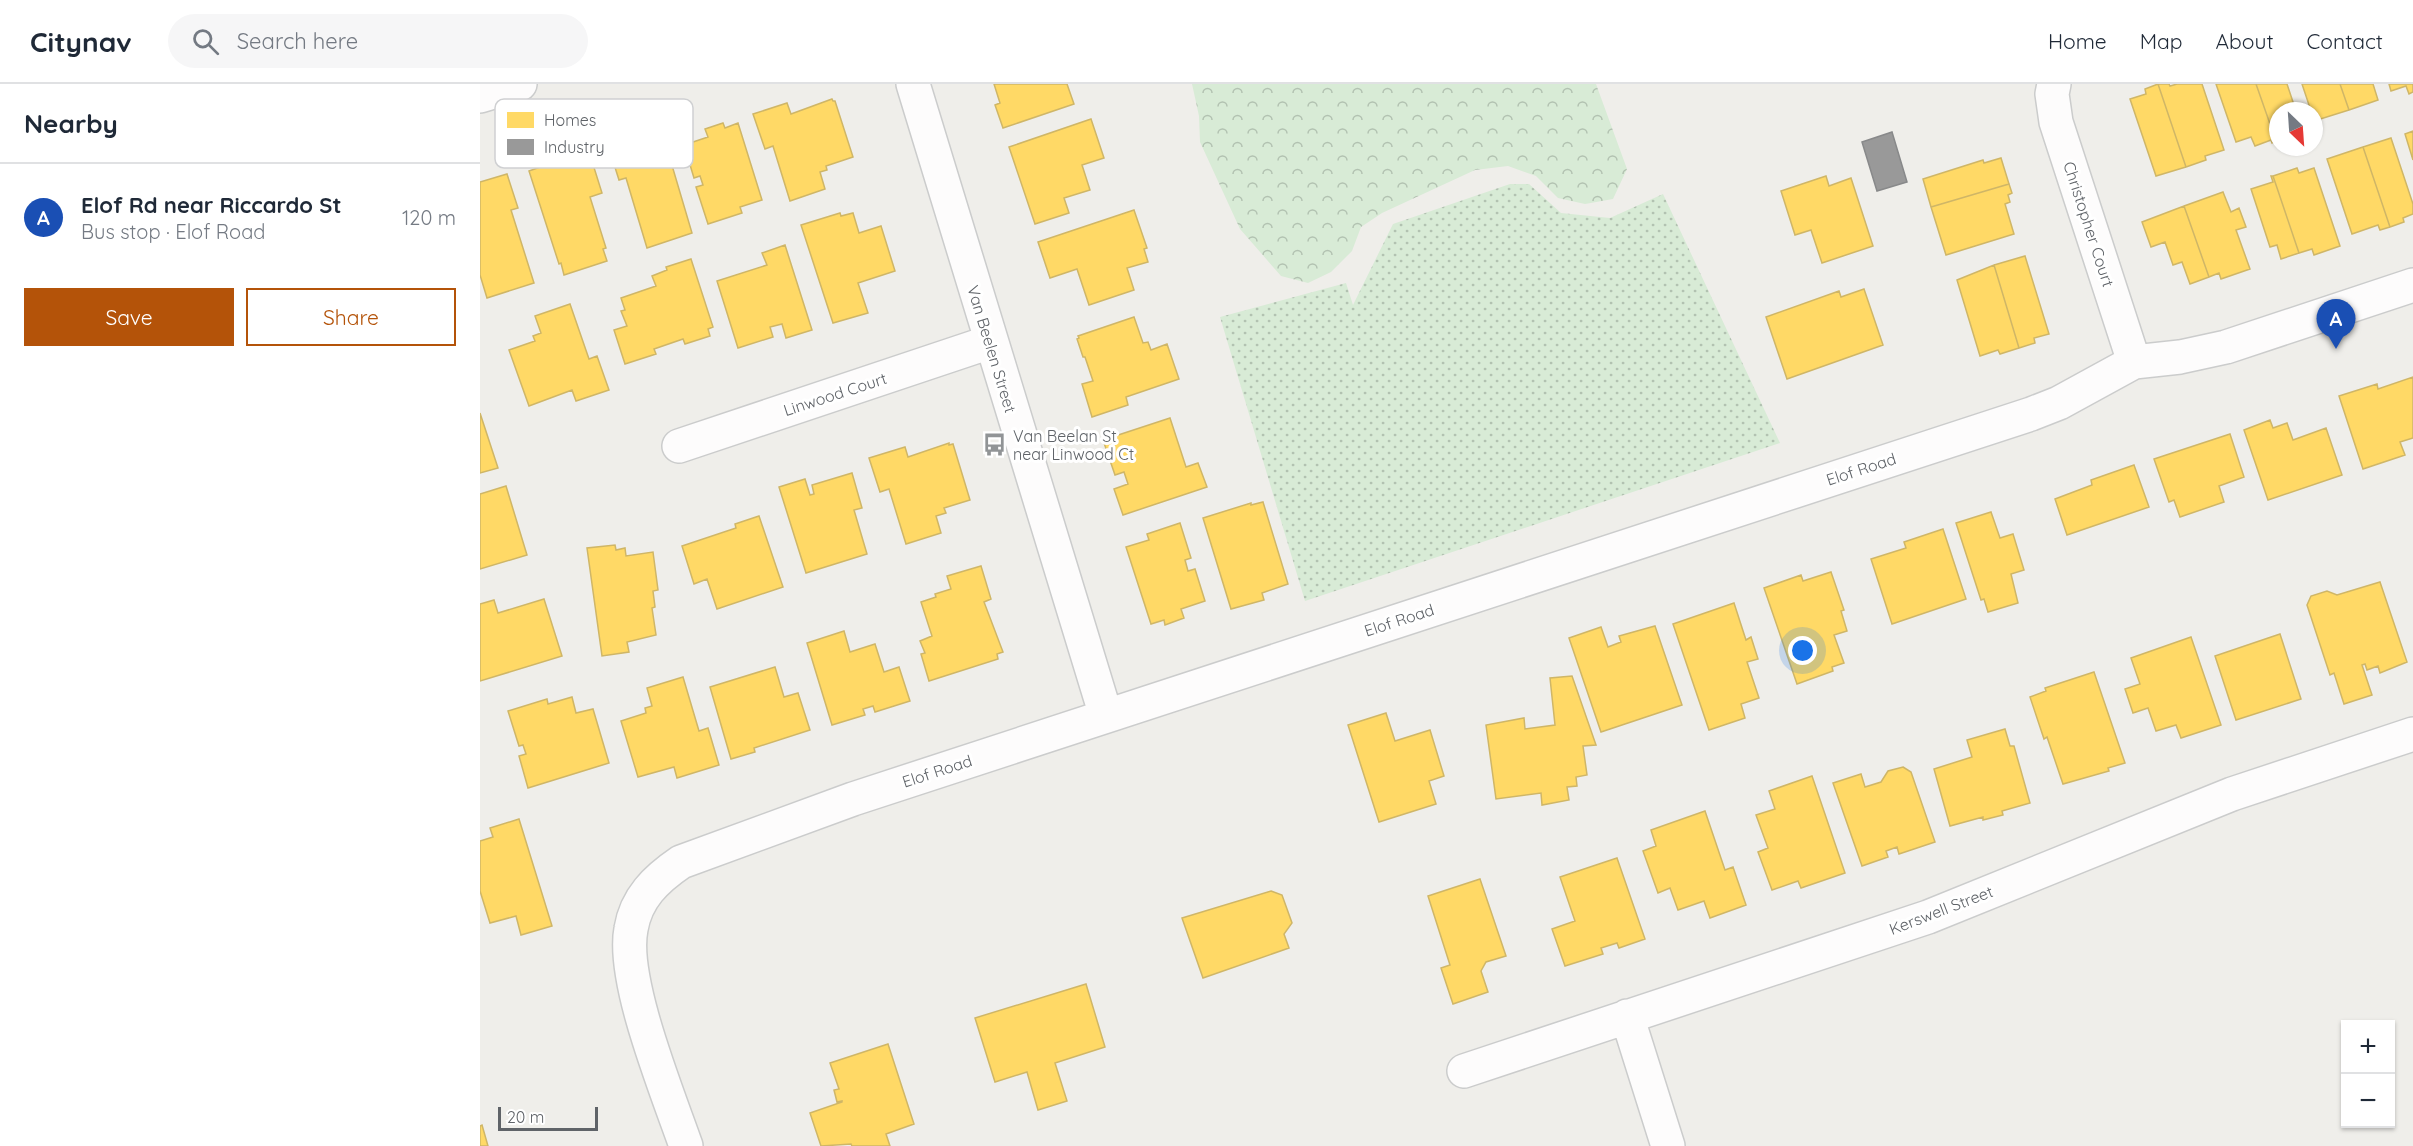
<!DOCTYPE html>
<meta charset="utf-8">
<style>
body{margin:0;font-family:Quicksand,sans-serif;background:#f6f6f7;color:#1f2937}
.controls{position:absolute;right:18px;bottom:18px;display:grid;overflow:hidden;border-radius:0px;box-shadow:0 2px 4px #0004}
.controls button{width:54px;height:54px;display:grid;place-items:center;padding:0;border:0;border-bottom:2px solid #e0e1e3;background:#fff;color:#1f2937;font:30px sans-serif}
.compass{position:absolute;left:1789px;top:18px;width:54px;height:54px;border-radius:50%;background:#fff;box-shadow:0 2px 4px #0004;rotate:155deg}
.scale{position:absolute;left:18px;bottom:15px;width:100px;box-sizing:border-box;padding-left:6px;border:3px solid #5f6368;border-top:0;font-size:16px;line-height:21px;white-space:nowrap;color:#5f6368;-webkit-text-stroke:4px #fff;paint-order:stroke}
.you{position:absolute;left:1323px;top:567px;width:21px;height:21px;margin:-15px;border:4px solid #fff;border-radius:50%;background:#1a73e8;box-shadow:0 0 0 9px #1a73e833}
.badge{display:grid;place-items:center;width:39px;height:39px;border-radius:50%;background:#b45309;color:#fff;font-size:20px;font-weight:700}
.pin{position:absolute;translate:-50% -50px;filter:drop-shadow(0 2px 3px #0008)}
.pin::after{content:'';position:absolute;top:32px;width:21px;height:18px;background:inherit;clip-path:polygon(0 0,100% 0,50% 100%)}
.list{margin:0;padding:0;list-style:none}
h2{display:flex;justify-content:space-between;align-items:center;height:78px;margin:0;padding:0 24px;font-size:26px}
h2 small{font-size:20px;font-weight:400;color:#747a83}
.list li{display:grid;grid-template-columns:39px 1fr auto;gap:18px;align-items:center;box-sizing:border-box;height:108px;padding:0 24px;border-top:2px solid #e0e1e3}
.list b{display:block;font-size:22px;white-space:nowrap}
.list p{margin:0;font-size:20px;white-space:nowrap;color:#747a83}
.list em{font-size:20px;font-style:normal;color:#747a83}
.actions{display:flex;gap:12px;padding:18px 24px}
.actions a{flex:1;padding:14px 0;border:2px solid #b45309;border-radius:0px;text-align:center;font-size:21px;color:#b45309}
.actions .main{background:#b45309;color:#fff}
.icon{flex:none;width:33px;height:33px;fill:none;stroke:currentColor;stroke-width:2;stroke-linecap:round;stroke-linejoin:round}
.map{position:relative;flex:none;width:1933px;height:1062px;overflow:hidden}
header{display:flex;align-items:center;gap:36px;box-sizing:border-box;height:84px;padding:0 30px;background:#fff;border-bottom:2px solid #e0e1e3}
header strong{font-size:28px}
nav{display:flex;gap:33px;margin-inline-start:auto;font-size:21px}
.search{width:420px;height:54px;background:#f6f6f7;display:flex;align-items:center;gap:15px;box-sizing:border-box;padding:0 21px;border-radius:33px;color:#747a83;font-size:22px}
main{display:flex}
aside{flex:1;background:#fff}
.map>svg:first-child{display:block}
.forest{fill:url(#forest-crowns)}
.park{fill:url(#park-dots)}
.homes{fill:#ffd966;stroke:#cfb667;stroke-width:1.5}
.industry{fill:#999;stroke:#88898a;stroke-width:1.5}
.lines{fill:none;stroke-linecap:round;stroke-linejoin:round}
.minor-casing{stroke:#cbcccc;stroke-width:36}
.minor{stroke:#fdfcfc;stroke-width:33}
.labels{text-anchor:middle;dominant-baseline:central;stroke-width:6;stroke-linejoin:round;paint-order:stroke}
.street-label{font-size:16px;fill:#5f6368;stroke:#fff}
.poi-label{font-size:16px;fill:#5f6368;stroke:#fff;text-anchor:start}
.key{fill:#fff;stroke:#cfd0d2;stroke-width:1.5}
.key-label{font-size:16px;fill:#5f6368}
</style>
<header>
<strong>Citynav</strong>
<div class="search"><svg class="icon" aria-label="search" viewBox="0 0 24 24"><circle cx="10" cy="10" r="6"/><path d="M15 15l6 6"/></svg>Search here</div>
<nav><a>Home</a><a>Map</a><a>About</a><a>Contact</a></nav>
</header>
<main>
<aside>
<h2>Nearby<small></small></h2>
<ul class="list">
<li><span class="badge" style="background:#1a4fb4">A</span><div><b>Elof Rd near Riccardo St</b><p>Bus stop · Elof Road</p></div><em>120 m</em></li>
</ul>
<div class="actions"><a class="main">Save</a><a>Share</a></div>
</aside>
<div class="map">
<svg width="1933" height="1062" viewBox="0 0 1933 1062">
<defs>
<pattern id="forest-crowns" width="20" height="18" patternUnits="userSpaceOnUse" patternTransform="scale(1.5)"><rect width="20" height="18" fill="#d8ebd6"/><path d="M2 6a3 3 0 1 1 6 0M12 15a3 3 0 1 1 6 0" fill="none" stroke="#b2c2b1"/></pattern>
<pattern id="park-dots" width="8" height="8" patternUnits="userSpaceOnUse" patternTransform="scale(1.5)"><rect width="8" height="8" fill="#d8ebd6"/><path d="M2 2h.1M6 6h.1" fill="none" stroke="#b2c2b1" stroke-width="1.8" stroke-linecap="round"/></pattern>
</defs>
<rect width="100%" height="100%" fill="#efeeea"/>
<path class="forest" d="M712,0H1116L1147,85L1133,115L1105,120L1078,114L1056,92L1028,82L995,86L902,129L881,143L872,167L851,188L828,199L801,192L760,145L720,58L719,32Z"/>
<path class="park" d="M1030,100H1049L1081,129L1130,134L1183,110L1300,359L825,517L740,233L866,199L873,221L913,140Z"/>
<path class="homes" d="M514,0H587L594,20L523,44L515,21L520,19Z
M1678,0H1689L1690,2L1697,0H1722L1744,66L1725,72L1726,76L1706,83Z
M1678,0L1706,83L1676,92L1650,15L1666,10L1665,5Z
M1736,0H1776L1796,57L1792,59L1791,56L1775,62L1771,53L1756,58Z
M1776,0H1807L1816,27H1798V57H1796Z
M1822,0H1860L1869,26L1834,37V27H1831Z
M1860,0H1893L1898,16L1869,26Z
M1909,0H1933V8L1929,10L1926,2L1911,7Z
M352,15L353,17H355L373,73L346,82L347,86L340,88L345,105L310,117L293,62L285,65L273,30L307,19L311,30Z
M611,35L624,74L602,81L610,106L584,114L589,129L555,140L529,63Z
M243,39L245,44L258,39L282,116L260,123L262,129L228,140L216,103L223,101L220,92L214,94L204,61L228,53L225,45Z
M1933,47V76L1925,50Z
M160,51L162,57L183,51L212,149L167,164L146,94L139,96L128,61Z
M1911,54L1933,120V130L1923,134L1924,138L1910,143L1883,63Z
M1883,63L1910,143L1900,146L1898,141L1872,150L1847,75Z
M82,71L86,82L111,74L122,109L110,113L126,164L123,165L127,177L84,191L81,179L79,180L49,87L66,81L64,76Z
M1521,74L1529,100L1451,123L1443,95L1503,76L1504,79Z
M1817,84L1819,89L1834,84L1860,162L1834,171L1832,165L1819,169L1793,92Z
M27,90L38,124L31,126L54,199L7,214L0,191V98Z
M1346,92L1349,102L1371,94L1393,162L1342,179L1331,146L1315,151L1301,107Z
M1791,92H1793L1819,169L1801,175L1797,161L1790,163L1771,105L1793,98Z
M1529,100L1532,109L1528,111L1530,118L1525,120L1534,150L1466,171L1451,123Z
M1743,108L1751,128L1759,124L1766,143L1756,146L1770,185L1741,195L1739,189L1729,193L1704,122Z
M1704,122L1729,193L1710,200L1702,178L1693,181L1685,158L1671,163L1662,138Z
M654,126L667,164L664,165L668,178L647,184L654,206L609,221L597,185L570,194L558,158Z
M360,129L361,132L373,129L379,149L401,142L415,187L378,199L388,229L353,239L321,141Z
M305,161L332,246L306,254L302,240L290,243L293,253L258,264L237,197L287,181L282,169Z
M1545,172L1569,250L1554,254L1555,259L1539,264L1514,181Z
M211,175L233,243L228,245L230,252L205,260L203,255L174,265L176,270L145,280L134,246L147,242L141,227L145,226L141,214L176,202L172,192L187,186L186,183Z
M1514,181L1539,264L1520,270L1518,266L1500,272L1477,196Z
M1384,205L1403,261L1307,295L1286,233L1359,207L1361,213Z
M90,220L109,275L117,272L129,306L96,317L92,306L49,322L29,266L55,257L53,252L61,249L55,232Z
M654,233L663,259L668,258L671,266L687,260L699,295L646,313L648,321L612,333L602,300L613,297L605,273H603L597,255L599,254L598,252Z
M1933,293V354L1920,358L1925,371L1883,385L1859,312L1897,300L1898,305Z
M0,329L18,384L0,389Z
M690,334L706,383L718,379L727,403L643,431L634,405L648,400L644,388L635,391L623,356Z
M1790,336L1793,344L1807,339L1813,356L1846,344L1862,391L1788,416L1764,346Z
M1750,350L1764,393L1739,402L1744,418L1700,433L1694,416L1689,418L1674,375Z
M469,359V361L473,360L490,416L464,424L466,429L456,432L461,449L426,460L409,405L400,408L389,374L425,363L428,373Z
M1654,381L1669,423L1587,451L1575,415L1612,401L1611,396Z
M372,389L382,424L374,426L387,470L326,489L299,403L325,395L330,411L334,410L332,401Z
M26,402L47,471L0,485V410Z
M783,418L808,500L782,509L784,516L751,525L723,434L771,419V421Z
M1511,428L1520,454L1533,450L1544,486L1531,490L1538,519L1508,528L1504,515L1501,516L1476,439Z
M279,432L303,503L237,525L227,495L214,500L202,462L256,444L255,440Z
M700,439L711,474L705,476L708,487L715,485L725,517L701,525L704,534L685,541L684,536L671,540L646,463L669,456L667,450Z
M1463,445L1486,515L1412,540L1391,475L1426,464L1424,458Z
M135,461L136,466L145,464L146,472L173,468L178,506L173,507L175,523L172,524L176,551L147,558L149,568L122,572L107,464Z
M501,482L511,515L504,518L523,568L517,570L518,575L449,597L441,570L445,569L440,557L452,552L441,518L456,513L455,510L471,505L467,492Z
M1351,488L1364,526L1361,527L1367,547L1354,551L1364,579L1352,583L1353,587L1317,600L1284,504L1321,491L1323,497Z
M1900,498L1927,578L1900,589L1898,582L1887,586L1885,580L1882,581L1892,611L1864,620L1854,589L1850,591L1827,521L1831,512L1847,507L1857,511Z
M64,515L82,572L0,597V520L14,516L18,529Z
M1254,519L1266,556L1271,553L1278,575L1267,578L1279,614L1261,620L1265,634L1229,646L1193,540Z
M1175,542L1202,621L1121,648L1089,554L1121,543L1128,563L1141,558L1139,552Z
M364,547L370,568L395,560L404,588L419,583L430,617L395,628L393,622L383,625L385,631L352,641L327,559Z
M1800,550L1821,615L1756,636L1735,572Z
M1711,553L1741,641L1701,654L1696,641L1676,647L1668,624L1653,629L1645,605L1660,600L1651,574Z
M295,583L304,613L318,609L330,646L274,664L275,668L251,675L230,603Z
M1614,588L1645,679L1628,684L1629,687L1583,700L1567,653L1564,655L1550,613L1566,607L1565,604Z
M1092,592L1116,661L1103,662L1107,691L1096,693L1097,702L1087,703L1089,716L1062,721L1061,709L1016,715L1006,641L1044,634L1045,645L1075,641L1070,594Z
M203,593L219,647L228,644L239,681L197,694L194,683L158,693L141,637L166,629L165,624L172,622L167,604Z
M92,613L96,629L113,625L129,679L48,704L39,672L46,670L43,661L39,662L28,627L67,615L68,620Z
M906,629L915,657L950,646L964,692L949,697L956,720L899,738L868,641Z
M1525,645L1530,662H1534L1550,719L1522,727L1523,731L1503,736V733L1470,742L1454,685L1492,673L1487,656Z
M1423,683L1431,688L1455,758L1419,770L1417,763L1406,767L1408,773L1382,782L1353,699L1381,690L1385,703L1401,698L1408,687Z
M1332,692L1365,789L1321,804L1318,797L1292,806L1278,768L1288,764L1276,731L1295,725L1289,707Z
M1225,727L1245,786L1253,783L1266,821L1230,834L1224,817L1198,826L1190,804L1178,809L1163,767L1176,762L1171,746Z
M39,735L72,842L41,851L36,832L10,839L0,807V757L13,753L10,744Z
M1137,774L1165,855L1139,864L1137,859L1121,864L1123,870L1085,882L1072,845L1095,837L1080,793Z
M1000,795L1026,872L1006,878L1001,887L1008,908L973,920L961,884L970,881L948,812Z
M791,807L802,811L812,839L804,850L809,864L723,894L702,834Z
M606,900L625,963L575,979L587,1017L558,1026L547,988L515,998L495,934Z
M408,960L434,1040L406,1050L410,1062H372L371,1060L341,1062L330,1029L362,1018V1017L357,1018L354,1006L359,1005L350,979Z
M2,1041L8,1062H0V1042Z"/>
<path class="industry" d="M1412,48L1427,98L1397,107L1382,58Z"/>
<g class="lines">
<defs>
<path id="minor" d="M433,0L626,632
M1574,0L1572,10L1576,38L1654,278
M0,12L40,0
M199,362L510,258
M1147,932L1188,1062
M984,987L1448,833L1752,710L1933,650
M206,1062C188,1010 141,896 151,845C156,814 176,795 201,778L373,715L1551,330L1579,319L1654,278L1700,273L1746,263L1933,201"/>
</defs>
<use href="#minor" class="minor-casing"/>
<use href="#minor" class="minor"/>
</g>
<defs>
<symbol id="bus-bare" viewBox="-9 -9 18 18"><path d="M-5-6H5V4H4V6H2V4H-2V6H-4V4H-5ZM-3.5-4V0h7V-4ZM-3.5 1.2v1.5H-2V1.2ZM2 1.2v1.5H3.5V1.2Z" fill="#919496" stroke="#fff" stroke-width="2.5" paint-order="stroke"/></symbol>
</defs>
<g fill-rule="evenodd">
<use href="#bus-bare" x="498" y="344" width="33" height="33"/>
</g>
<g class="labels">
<g class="street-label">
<text transform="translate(1609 140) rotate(72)">Christopher Court</text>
<text transform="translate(512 265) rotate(73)">Van Beelen Street</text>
<text transform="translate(355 310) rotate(-18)">Linwood Court</text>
<text transform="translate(1381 385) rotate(-18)">Elof Road</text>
<text transform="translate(919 536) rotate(-18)">Elof Road</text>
<text transform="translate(457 687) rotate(-18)">Elof Road</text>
<text transform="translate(1461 826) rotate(-21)">Kerswell Street</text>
</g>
<g class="poi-label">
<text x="533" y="352">Van Beelan St<tspan x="533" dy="18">near Linwood Ct</tspan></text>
</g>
</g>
<rect x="15" y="15" width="198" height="69" rx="9" class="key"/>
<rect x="27" y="28" width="27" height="16" fill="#ffd966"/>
<rect x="27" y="55" width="27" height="16" fill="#999"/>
<g class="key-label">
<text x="64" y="42">Homes</text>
<text x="64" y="69">Industry</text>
</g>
</svg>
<div class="controls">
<button>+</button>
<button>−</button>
</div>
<svg class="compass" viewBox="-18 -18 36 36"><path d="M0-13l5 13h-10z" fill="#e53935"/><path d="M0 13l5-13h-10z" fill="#747a83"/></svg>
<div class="scale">20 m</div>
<div class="you"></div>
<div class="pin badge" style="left:1856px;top:265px;background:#1a4fb4">A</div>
</div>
</main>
